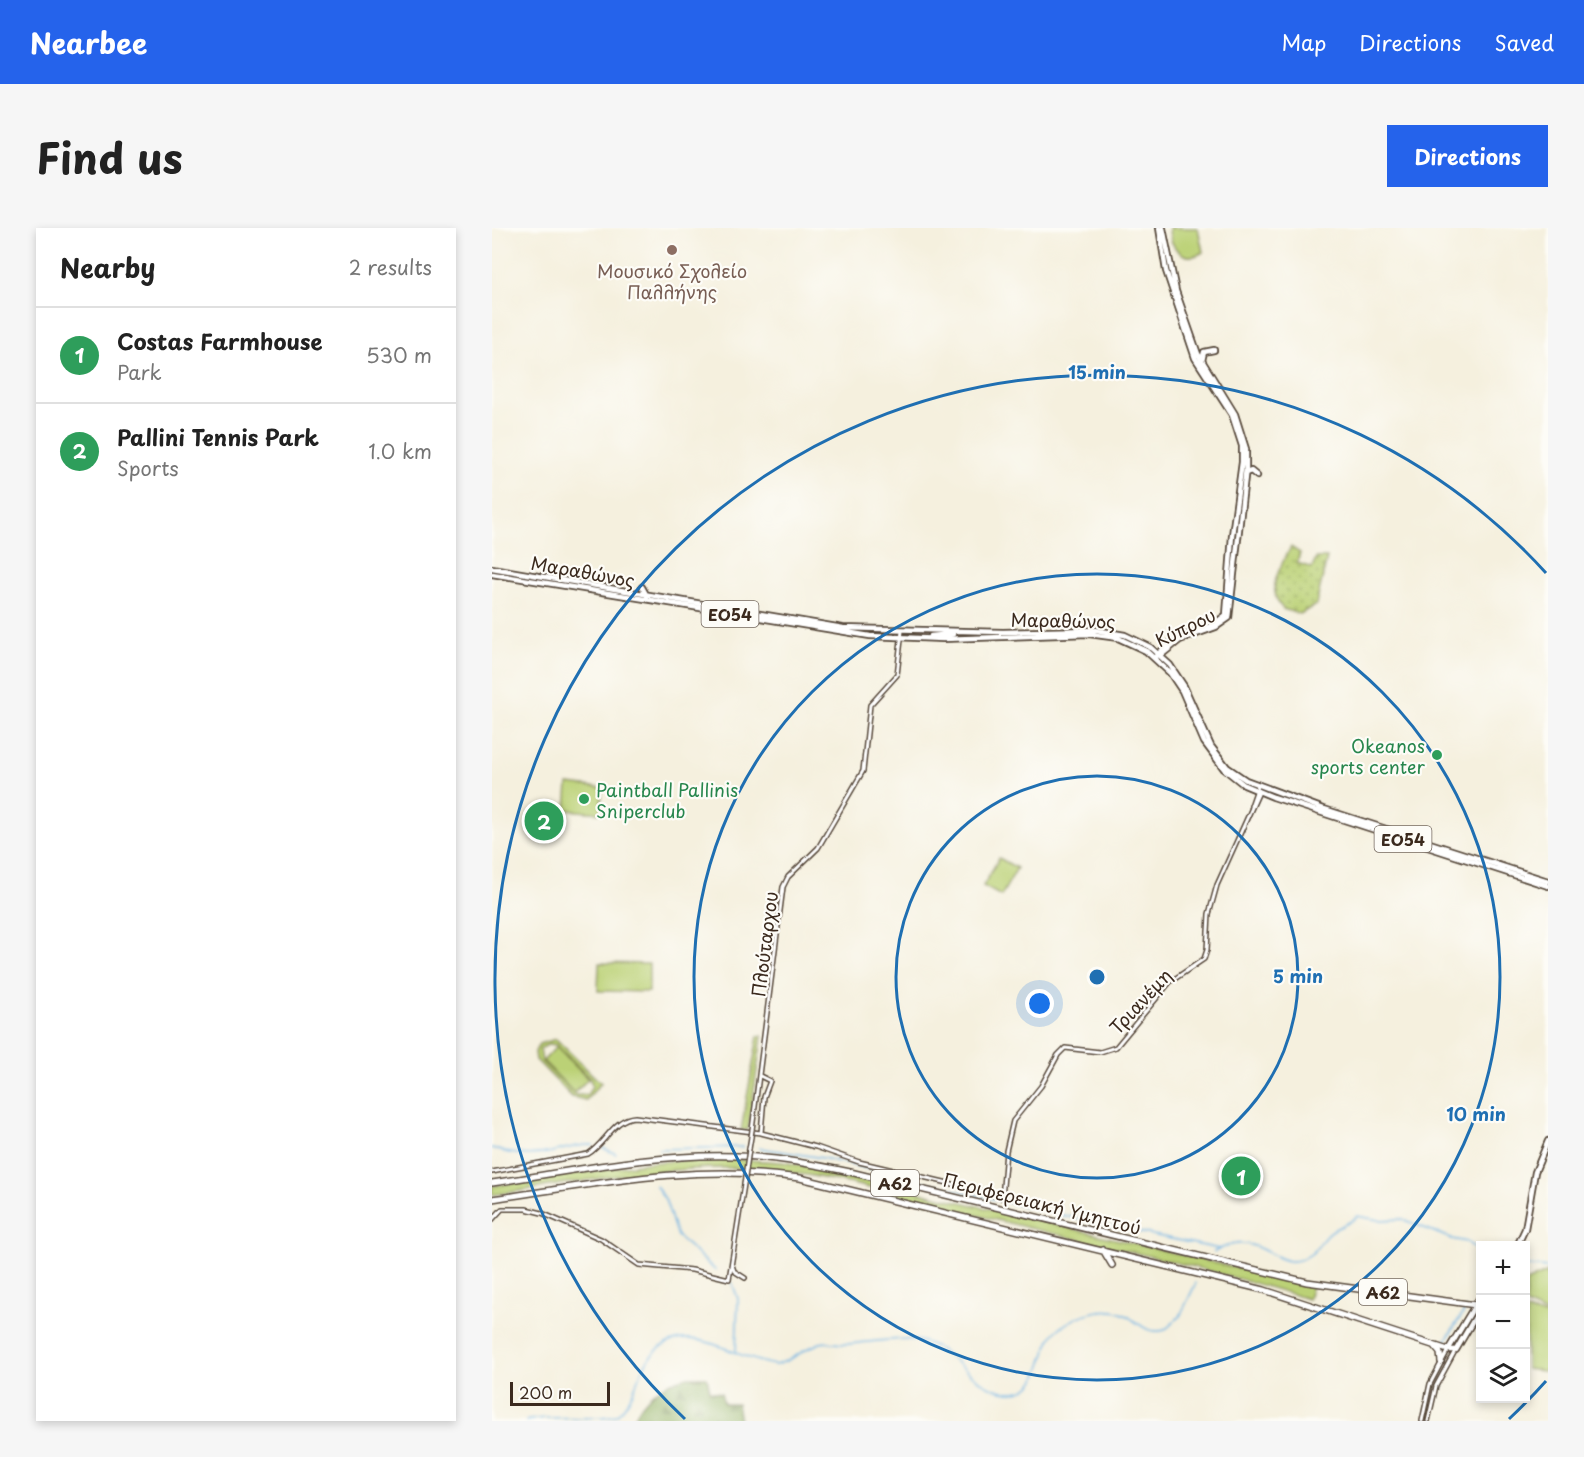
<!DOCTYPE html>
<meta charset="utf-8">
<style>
body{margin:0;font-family:"Playpen Sans",sans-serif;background:#f6f6f6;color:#222}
.controls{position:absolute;right:18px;bottom:18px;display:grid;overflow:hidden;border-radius:0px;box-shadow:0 3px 9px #0003}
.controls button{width:54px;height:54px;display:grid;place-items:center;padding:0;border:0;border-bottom:2px solid #e0e0e0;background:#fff;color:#222;font:30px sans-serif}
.scale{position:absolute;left:18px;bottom:15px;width:100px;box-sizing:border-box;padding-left:6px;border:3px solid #3b2a1e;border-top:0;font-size:16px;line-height:21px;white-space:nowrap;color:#3b2a1e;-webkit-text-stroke:4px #fdfcf7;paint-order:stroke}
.you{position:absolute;left:548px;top:776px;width:21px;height:21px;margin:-15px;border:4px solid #fff;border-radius:50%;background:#1a73e8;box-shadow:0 0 0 9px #1a73e833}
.badge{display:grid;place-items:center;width:39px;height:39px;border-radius:50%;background:#2563eb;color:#fff;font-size:20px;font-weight:700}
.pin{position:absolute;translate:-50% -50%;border:3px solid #fff;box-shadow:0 2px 6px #0006}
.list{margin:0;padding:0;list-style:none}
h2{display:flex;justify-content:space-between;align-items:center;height:78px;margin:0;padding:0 24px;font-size:26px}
h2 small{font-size:20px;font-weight:400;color:#767676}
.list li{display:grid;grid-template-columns:39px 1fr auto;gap:18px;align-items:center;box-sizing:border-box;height:96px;padding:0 24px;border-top:2px solid #e0e0e0}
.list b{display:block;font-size:22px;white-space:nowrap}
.list p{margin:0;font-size:20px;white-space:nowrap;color:#767676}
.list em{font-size:20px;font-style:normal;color:#767676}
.icon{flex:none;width:33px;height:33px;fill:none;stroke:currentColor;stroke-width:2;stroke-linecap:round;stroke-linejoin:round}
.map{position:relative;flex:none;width:1056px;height:1193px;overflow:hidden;border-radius:0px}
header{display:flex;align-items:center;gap:36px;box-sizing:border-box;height:84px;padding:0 30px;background:#2563eb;color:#fff}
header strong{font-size:28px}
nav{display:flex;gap:33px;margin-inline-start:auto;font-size:21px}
.intro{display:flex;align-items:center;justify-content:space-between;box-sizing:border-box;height:144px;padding:0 36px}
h1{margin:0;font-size:42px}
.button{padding:15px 27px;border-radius:0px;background:#2563eb;color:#fff;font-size:21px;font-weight:700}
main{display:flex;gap:36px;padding:0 36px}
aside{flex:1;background:#fff;border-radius:0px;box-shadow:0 3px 9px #0003}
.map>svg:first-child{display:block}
.grass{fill:#bbd176;stroke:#7b7e4a;stroke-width:1.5;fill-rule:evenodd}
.forest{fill:url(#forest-firs);stroke:#686e42;stroke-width:1.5}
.park{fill:url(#park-dots);stroke:#7b7e4a;stroke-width:1.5}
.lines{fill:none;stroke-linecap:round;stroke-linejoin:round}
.stream{stroke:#6cb2e3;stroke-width:1.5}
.minor-casing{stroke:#57483b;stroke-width:6}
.major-casing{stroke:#57483b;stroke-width:8}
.highway-casing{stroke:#57483b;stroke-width:8}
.minor{stroke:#fff;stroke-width:3}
.major{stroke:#fff;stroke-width:4.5}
.highway{stroke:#fff;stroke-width:5}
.minor-bridge-casing{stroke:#57483b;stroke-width:6;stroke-linecap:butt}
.minor-bridge{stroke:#fff;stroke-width:3}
.ring{fill:none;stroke:#1f6fb2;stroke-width:3}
.education-dot{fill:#8d6e63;stroke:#fdfcf7;stroke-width:2}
.leisure-dot{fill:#2e9e5b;stroke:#fdfcf7;stroke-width:2}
.labels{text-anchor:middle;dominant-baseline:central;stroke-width:4.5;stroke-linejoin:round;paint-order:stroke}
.shield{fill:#fdfcf7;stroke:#75695f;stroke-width:1.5}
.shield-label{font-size:16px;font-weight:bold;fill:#3b2a1e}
.education-label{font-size:18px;fill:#785e54;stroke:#fdfcf7}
.street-label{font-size:18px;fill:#3b2a1e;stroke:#fdfcf7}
.leisure-label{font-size:18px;fill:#27864d;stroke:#fdfcf7;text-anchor:end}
.centre{fill:#1f6fb2;stroke:#fdfcf7;stroke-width:3}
.ring-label{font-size:18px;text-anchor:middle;font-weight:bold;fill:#1f6fb2;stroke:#fdfcf7;stroke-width:4.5;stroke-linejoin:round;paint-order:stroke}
</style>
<header>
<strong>Nearbee</strong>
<nav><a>Map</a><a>Directions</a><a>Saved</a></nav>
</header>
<div class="intro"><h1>Find us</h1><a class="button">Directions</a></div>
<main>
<aside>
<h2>Nearby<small>2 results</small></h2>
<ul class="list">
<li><span class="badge" style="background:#2e9e5b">1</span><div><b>Costas Farmhouse</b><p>Park</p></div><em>530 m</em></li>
<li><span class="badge" style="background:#2e9e5b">2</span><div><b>Pallini Tennis Park</b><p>Sports</p></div><em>1.0 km</em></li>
</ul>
</aside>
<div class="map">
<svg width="1056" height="1193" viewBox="0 0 1056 1193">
<defs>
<pattern id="forest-firs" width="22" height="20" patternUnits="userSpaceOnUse" patternTransform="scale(1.5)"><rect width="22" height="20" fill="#94b367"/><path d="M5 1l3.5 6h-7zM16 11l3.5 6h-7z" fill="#7a9254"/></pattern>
<pattern id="park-dots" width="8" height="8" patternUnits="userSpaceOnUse" patternTransform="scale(1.5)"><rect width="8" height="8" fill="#bbd176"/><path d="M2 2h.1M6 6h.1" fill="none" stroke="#99aa60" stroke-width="1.8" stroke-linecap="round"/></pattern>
</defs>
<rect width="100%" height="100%" fill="#fdfcf7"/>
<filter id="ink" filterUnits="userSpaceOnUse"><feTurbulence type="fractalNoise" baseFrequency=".0167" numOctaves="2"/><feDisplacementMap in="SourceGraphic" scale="12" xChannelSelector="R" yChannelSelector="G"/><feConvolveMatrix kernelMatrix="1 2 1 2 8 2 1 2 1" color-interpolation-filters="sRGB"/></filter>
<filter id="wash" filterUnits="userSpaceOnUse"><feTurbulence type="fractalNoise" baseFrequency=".008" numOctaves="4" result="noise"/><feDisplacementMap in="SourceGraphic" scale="24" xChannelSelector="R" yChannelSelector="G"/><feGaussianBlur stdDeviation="1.35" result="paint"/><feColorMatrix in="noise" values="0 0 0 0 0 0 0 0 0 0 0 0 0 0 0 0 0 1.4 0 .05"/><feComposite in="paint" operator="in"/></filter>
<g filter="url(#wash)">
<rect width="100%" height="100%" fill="#f5f0de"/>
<path class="grass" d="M677,0H706L711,24C692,36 677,19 677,0Z
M76,556L110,560L109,585L74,582Z
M507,630L525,640L509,668L491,658Z
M107,735L157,736V764L106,763Z
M266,808H270L256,902H249Z
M64,811L109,855L94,872L80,869L44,832L43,824L47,816ZM57,816L64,817L98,851L100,858L95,867H84L50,834L48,821Z
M64,819L96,851L82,865L51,833Z
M222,930L290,934L335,942L820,1058L816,1071C711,1038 603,1016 496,990C413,970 328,942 243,940C161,939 80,955 0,967V958L154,935Z
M1056,1044V1083L1052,1085L1034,1077V1054Z
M1034,1083L1056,1088V1139L1052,1143L1034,1141Z"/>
<path class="forest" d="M196,1149H215L218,1163L229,1165L232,1176H245L248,1193H141C150,1169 171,1154 196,1149Z"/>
<path class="park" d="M799,319L808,325L805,335L820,340L824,330H835L824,377L808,386L791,381C773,361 788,339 799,319Z"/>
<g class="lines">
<path class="stream" d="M0,920C19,927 39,929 60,924C74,921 86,916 101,917
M111,920L124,926
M268,920L331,930L599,994L727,1021
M167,921L251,919
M164,958L173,971L185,1008L223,1042
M722,1024C772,995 782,1052 819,1026C826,1020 830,1011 837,1005C847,996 855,999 865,988L887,992L910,991L960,1011L975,1014L988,1025
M1034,1038L1056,1040
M240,1054L246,1071L244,1123
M951,1117L974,1080
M951,1152V1159
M34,1193C61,1186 101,1193 124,1187C138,1178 144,1154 151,1140C186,1080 238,1131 283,1137C299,1133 312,1121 328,1115C337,1112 345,1117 355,1116C382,1115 419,1104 444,1119C469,1134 486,1161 517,1164C557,1167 544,1116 569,1099C588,1086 616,1075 637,1089C650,1098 657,1106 673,1102L688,1088L704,1055"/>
</g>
</g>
<g filter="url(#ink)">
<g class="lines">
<defs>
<path id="minor" d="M759,578L766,558
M268,848L278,853L272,869L269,905
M260,902L291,659L296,649L326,620L371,543L378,477L405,447L410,403
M257,921L259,909
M0,944L96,926C113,916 122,890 143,889L269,905L324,919L367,934L486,962L510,970L514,923L521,893L549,858L566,827L573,820L608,824L624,819L678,754L712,731L715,722L717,686L725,657L767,564
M0,992L10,981H34L50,985L109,1011L147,1037L200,1042L237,1051
M240,1037L242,1043L253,1050
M237,1051L253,950
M930,1193L938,1156L956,1122
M936,1193L944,1158L963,1123"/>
<path id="major" d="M667,0L674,43L703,130L740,187L750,218V234L740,307L734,387L719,398L687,409
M710,133L712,124L722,122
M754,245L759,243L765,248
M0,340L351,400L511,404L604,402L633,407L658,419L678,437L692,458L719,518L735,539L754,552L832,581L1056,653
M0,346L378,408L451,411L597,406L626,410L654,423L678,445L690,463L712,514L732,541L752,557L781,569L1056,658
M150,359L155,368
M439,408L461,406
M664,428L680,413
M668,428L688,412L724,399L737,390L754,240V221L743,186L706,126L684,63L671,0
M1025,1018L1033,1001L1043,944L1056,913
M956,1122L988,1069
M956,1122H964L988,1081"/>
<path id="highway" d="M0,955C81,943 163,925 245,928C283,929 321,936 358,944L815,1054L984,1077
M0,971C103,956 204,935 308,950L772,1062L956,1122
M611,1022L620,1037
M942,1118L948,1125L949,1134"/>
</defs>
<use href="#minor" class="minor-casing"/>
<use href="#major" class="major-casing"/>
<use href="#highway" class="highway-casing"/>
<use href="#minor" class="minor"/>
<use href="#major" class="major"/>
<use href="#highway" class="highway"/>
<defs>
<path id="minor-bridge" d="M259,909L260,902
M253,950L257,921"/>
</defs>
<use href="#minor-bridge" class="minor-bridge-casing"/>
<use href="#minor-bridge" class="minor-bridge"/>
</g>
</g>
<g class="ring">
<circle cx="605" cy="749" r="201"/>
<circle cx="605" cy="749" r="403"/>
<path d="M1054 1153A604 604 0 0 1 1017 1191M193 1191A604 604 0 1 1 1054 345"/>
</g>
<circle class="education-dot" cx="180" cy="22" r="6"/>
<g class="leisure-dot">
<circle cx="945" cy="527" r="6"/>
<circle cx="92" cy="571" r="6"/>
</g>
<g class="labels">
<g class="shield">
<rect x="209.5" y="373" width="57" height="26" rx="4.5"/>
<rect x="882.5" y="598" width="57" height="26" rx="4.5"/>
<rect x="379" y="942" width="48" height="26" rx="4.5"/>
<rect x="867" y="1051" width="48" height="26" rx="4.5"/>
</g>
<g class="shield-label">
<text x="238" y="386">ΕΟ54</text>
<text x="911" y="611">ΕΟ54</text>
<text x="403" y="955">Α62</text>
<text x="891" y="1064">Α62</text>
</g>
<g class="education-label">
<text x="180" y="42">Μουσικό Σχολείο<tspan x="180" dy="21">Παλλήνης</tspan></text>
</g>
<g class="street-label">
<text transform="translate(91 343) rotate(10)">Μαραθώνος</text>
<text transform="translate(571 392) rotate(1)">Μαραθώνος</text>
<text transform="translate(693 399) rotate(-26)">Κύπρου</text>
<text transform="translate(272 716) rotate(-83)">Πλούταρχου</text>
<text transform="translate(648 773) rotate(-47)">Τριανέμη</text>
<text transform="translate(550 975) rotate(14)">Περιφερειακή Υμηττού</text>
</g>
<g class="leisure-label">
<text x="933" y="517">Okeanos<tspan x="933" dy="21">sports center</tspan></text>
<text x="104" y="561" text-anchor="start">Paintball Pallinis<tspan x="104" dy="21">Sniperclub</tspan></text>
</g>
</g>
<circle cx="605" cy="749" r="9" class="centre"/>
<g class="ring-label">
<text x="605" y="151">15 min</text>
<text x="806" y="755">5 min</text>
<text x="984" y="893">10 min</text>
</g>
</svg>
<div class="controls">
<button>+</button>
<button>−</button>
<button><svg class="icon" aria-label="layers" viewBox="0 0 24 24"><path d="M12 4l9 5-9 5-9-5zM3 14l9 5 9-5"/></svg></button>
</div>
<div class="scale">200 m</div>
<div class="you"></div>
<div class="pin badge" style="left:749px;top:948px;background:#2e9e5b">1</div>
<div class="pin badge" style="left:52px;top:593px;background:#2e9e5b">2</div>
</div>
</main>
